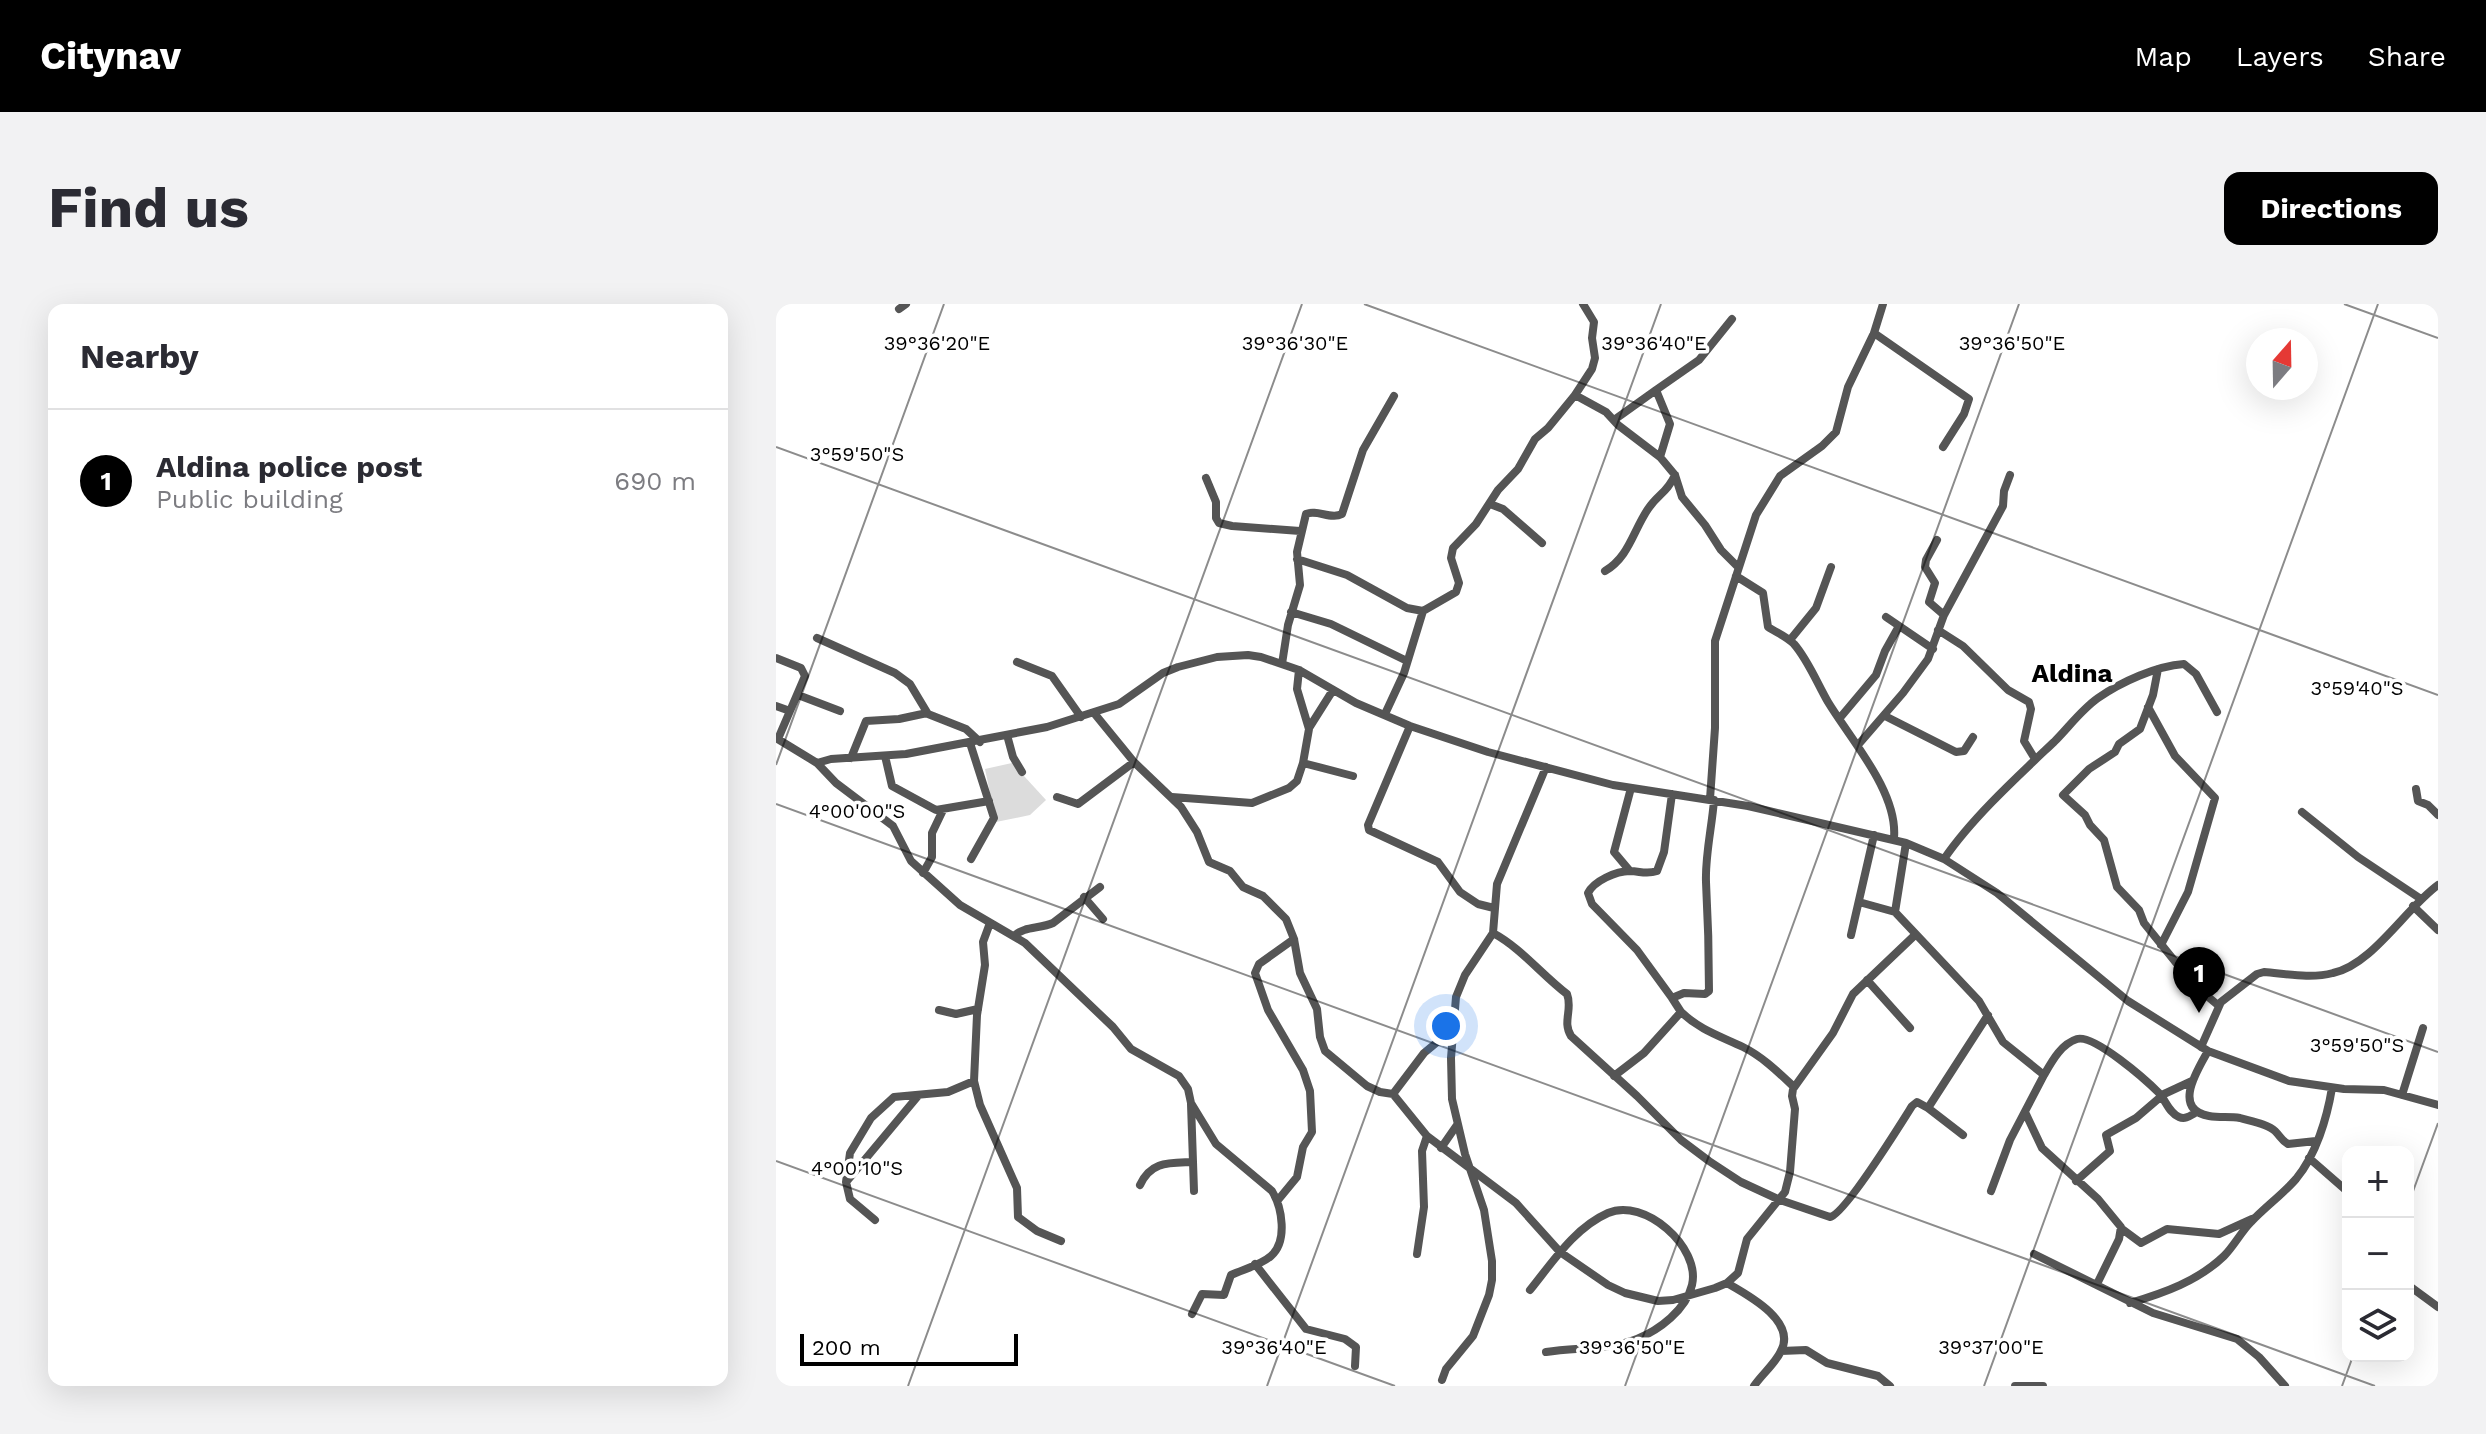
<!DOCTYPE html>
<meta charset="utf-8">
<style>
body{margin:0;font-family:"Work Sans",sans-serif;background:#f2f2f3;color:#2b2b33}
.controls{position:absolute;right:24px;bottom:24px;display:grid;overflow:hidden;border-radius:16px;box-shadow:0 8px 32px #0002}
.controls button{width:72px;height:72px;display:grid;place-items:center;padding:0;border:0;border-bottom:2px solid #e1e1e2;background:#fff;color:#2b2b33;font:40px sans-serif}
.compass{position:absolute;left:1470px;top:24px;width:72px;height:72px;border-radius:50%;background:#fff;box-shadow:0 8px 32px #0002;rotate:20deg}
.scale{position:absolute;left:24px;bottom:20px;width:218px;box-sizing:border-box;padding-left:8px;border:4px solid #000;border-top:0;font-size:22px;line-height:28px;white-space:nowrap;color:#000;-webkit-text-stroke:6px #fff;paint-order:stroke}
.you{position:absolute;left:670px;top:722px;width:28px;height:28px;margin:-20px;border:6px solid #fff;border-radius:50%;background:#1a73e8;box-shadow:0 0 0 12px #1a73e833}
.badge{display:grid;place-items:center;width:52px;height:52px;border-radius:50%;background:#000;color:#fff;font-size:26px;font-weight:700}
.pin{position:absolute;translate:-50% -66px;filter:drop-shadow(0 2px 4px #0008)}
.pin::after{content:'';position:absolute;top:42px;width:28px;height:24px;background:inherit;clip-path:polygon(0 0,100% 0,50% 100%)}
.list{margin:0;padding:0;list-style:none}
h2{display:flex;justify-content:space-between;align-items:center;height:104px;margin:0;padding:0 32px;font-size:34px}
h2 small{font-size:26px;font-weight:400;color:#7c7c81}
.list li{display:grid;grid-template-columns:52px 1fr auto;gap:24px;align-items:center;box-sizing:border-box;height:144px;padding:0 32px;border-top:2px solid #e1e1e2}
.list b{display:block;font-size:30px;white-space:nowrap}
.list p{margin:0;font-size:26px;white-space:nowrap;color:#7c7c81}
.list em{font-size:26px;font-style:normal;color:#7c7c81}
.icon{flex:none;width:44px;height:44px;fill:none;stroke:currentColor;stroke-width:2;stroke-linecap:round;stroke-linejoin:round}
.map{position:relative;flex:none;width:1662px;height:1082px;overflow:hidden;border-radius:16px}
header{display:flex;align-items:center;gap:48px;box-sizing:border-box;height:112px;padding:0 40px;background:#000;color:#fff}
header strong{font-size:38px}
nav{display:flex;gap:44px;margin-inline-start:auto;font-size:28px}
.intro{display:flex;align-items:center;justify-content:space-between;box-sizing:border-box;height:192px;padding:0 48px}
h1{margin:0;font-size:56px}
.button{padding:20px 36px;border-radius:16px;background:#000;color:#fff;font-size:28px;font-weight:700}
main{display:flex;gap:48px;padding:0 48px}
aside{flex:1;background:#fff;border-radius:16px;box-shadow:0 8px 32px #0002}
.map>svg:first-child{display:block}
.green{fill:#dcdcdc}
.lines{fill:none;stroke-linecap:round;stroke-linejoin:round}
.minor{stroke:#555;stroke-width:8}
.ticks{fill:none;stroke:#000;stroke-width:2;stroke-opacity:0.45}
.labels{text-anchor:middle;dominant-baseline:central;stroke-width:7;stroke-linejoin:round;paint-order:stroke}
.quarter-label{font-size:26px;font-weight:bold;fill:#000;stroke:#fff}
.ticks-label{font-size:20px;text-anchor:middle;fill:#000;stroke:#fff;stroke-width:7;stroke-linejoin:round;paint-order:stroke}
</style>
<header>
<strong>Citynav</strong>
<nav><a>Map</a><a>Layers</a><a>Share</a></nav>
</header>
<div class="intro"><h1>Find us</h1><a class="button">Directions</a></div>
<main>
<aside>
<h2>Nearby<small></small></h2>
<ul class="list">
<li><span class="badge">1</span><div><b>Aldina police post</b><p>Public building</p></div><em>690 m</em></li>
</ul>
</aside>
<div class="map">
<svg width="1662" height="1082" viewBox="0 0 1662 1082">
<rect width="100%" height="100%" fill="#fff"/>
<path class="green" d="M236,459L270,496L254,511L220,518L209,465Z"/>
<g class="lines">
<path class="minor" d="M123,5L130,0
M956,15L923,56L880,86L894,120L884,153L899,171L906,193L929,221L945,246L962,263
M1098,29L1193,95L1188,110L1167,143
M799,91L816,65L819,54L816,34L818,18L807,0
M838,116L880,86
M430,174L440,198V214L443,219L456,222L524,227
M714,200L727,205L766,239
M1161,236L1150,256L1149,263L1159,279L1153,298L1168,311
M521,255L571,271L631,304L647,307L680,288L683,279L675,254L677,244L700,220L722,186L742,165L759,135L772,124L799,91L830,108L842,121L884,153
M829,267C853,253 857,227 872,205C882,190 891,189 899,171
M960,272L987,289L992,323C1001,329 1010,332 1018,340C1032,356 1041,379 1052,398C1075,436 1122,488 1118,534
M515,308L555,320L631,357
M1110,313L1157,345
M1162,326L1187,342L1232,386L1253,398L1255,405L1248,437L1259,455
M41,334L119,369L134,380L152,410L190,425L204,438
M1014,336L1040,304L1055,263
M0,354L25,364L29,372L2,435
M241,358L276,372L305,413
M506,360L512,321L524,281L521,248L530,210C541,205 555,216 566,210L587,146L618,92
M1382,365L1377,391L1364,425L1343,440L1339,448L1313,465L1287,491L1309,511L1314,521L1328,536L1341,583L1363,606L1368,619L1418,681L1443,702
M22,391L64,407
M0,402L14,407
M1372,403L1399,452L1439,494L1412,588L1385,641
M318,409L358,458L405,503L421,528L433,558L454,567L467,583L487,592L510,615L518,635L524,669L541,705L544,733L549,747L591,782L604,788L617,790L651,832L740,899L784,948L832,981L849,989L882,997L897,996L939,984L951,979L962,969L971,935L1009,888L1014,868L1019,805L1016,792L1017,785L1057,729L1077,690L1139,631
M609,410L628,369L647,307
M1109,412L1180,448L1188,447L1197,433
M1063,415L1100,371L1109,347L1123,322
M634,422L592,521L593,526L662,558L684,588L702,600L718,604
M533,424L557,386
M231,431L237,453L246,468
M0,434L41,459L60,479L117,522L135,557L184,601L249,639L337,723L355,745L403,772L412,785L415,799L440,840L496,887C506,903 512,937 495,952C485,961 468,965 455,971L448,991L426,990L416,1010
M194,439L218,514L195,555
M1082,441L1127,389L1152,355L1168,311L1227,202L1228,187L1234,171
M109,452L116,482L160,506L213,497
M75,454L90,417L123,415L151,409
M41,459L55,455L130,450L271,423L343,400L387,369L402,363L441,353L472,351L485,353L523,366L580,399L634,422L712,448L837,481L972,502L1130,539L1168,555L1221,589L1352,697L1432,747L1513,777L1568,785L1608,786L1662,801
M527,459L577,472
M1640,485L1642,497L1652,501L1662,511
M896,490L888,548L881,567C870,571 864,567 854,567C840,567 818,577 812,589L816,600L861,646L896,694
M281,493L302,500L358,458
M396,493L476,499L513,484L521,477L527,459L533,425L521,385L523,366
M934,495L939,424V337L980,211L1004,172L1046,142L1060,128L1072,83L1098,29L1107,0
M1526,508L1582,553L1645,595
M1130,539L1119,608L1203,697L1227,738L1268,771L1234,836L1215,887
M1168,555C1196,514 1242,472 1278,438C1293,423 1305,406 1322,394C1345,378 1380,362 1408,360L1420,370L1441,408
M854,567L838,548L855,484
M147,569L156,553V529L167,506
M308,593L327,615
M1083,598L1119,608
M1637,602L1662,626
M214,619L207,638L209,661L201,711L198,777L204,801L241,884L242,913L261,927L285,937
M717,629C745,644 766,671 791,690C797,705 786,718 795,732L861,792L905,836L933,857L965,878L1004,896L1054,913C1069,910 1124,821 1136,802L1141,798L1152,804
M1075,631L1098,531
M238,632C248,622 264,625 277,619L324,583
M1091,676L1134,724
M163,706L180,710L202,705
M905,708C924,726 944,732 967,743C987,753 1002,768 1018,783
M1425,743L1445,698L1481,670L1488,668C1511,670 1535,675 1557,669C1596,661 1629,605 1662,581
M1432,747C1421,767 1396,805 1433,812C1444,814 1454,812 1464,814C1474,817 1492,820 1499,827C1505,833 1505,836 1512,840L1540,837
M1268,771C1276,757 1285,740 1301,735C1318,730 1370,776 1383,789C1390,797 1393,809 1403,813C1410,816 1415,811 1421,808
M838,772L868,749L905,708L896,694L908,689L929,690L933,687C933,651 932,614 930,578C929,551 936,523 938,496
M617,790L648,749L677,725
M1626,791L1647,724
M415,800L418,887
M1249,808L1266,844L1322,895L1345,923L1343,935L1321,980
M1187,831L1152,804L1212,711
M665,844L681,821
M1533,854L1572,888
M71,877L142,792
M1300,877L1334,847L1330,831L1360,814L1388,790L1416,777
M364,881C375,857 393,859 416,858
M502,896L521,873L527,843L536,828L534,787L527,766L492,706L479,669L483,660L518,635
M99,916L74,895L70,878L74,849L95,814L118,793L172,788L198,777
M1346,925L1365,939L1391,925L1443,930L1476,915
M641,950L648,903L646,847L651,832
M1258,950L1377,1009L1461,1035L1483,1053L1509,1082
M479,960L530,1025L569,1035L580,1043L579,1062
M951,979C972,991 1021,1017 1005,1047C999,1060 986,1070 978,1082
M1632,981L1662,1003
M754,986C776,959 798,924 832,909C868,893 925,943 916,981C910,1006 883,1026 861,1035C833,1046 800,1043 770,1048
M1354,999C1388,989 1422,977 1448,952C1458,942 1465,928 1475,918C1489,903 1506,891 1520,875C1540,851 1551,814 1556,784
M1005,1047L1030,1046L1051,1059L1102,1072L1114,1082
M666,1076L670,1065L697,1032L713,991L716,976V957L708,906L689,850L676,795L675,754L680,693L689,671L717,629L721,580L770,463
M1239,1082H1267"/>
</g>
<path class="ticks" d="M588,0L1662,391M1568,0L1662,34M0,143L1662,748M0,461L168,0M0,500L1599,1082M0,857L619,1082M1632,901L1662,819M132,1082L526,0M491,1082L885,0M849,1082L1243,0M1208,1082L1602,0M1566,1082L1577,1052"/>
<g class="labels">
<g class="quarter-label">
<text x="1296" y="369">Aldina</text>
</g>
</g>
<g class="ticks-label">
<text x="519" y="46">39°36'30"E</text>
<text x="878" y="46">39°36'40"E</text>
<text x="1236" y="46">39°36'50"E</text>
<text x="161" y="46">39°36'20"E</text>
<text x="81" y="157">3°59'50"S</text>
<text x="1581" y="391">3°59'40"S</text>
<text x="81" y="514">4°00'00"S</text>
<text x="1581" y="748">3°59'50"S</text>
<text x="81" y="871">4°00'10"S</text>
<text x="498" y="1050">39°36'40"E</text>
<text x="856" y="1050">39°36'50"E</text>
<text x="1215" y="1050">39°37'00"E</text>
</g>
</svg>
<div class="controls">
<button>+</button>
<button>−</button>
<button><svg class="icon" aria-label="layers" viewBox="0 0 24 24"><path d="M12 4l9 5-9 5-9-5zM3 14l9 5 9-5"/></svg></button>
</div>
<svg class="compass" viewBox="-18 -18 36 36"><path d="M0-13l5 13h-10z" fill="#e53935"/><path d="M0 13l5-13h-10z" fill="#7c7c81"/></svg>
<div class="scale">200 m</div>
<div class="you"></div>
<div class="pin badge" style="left:1423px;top:709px">1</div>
</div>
</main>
